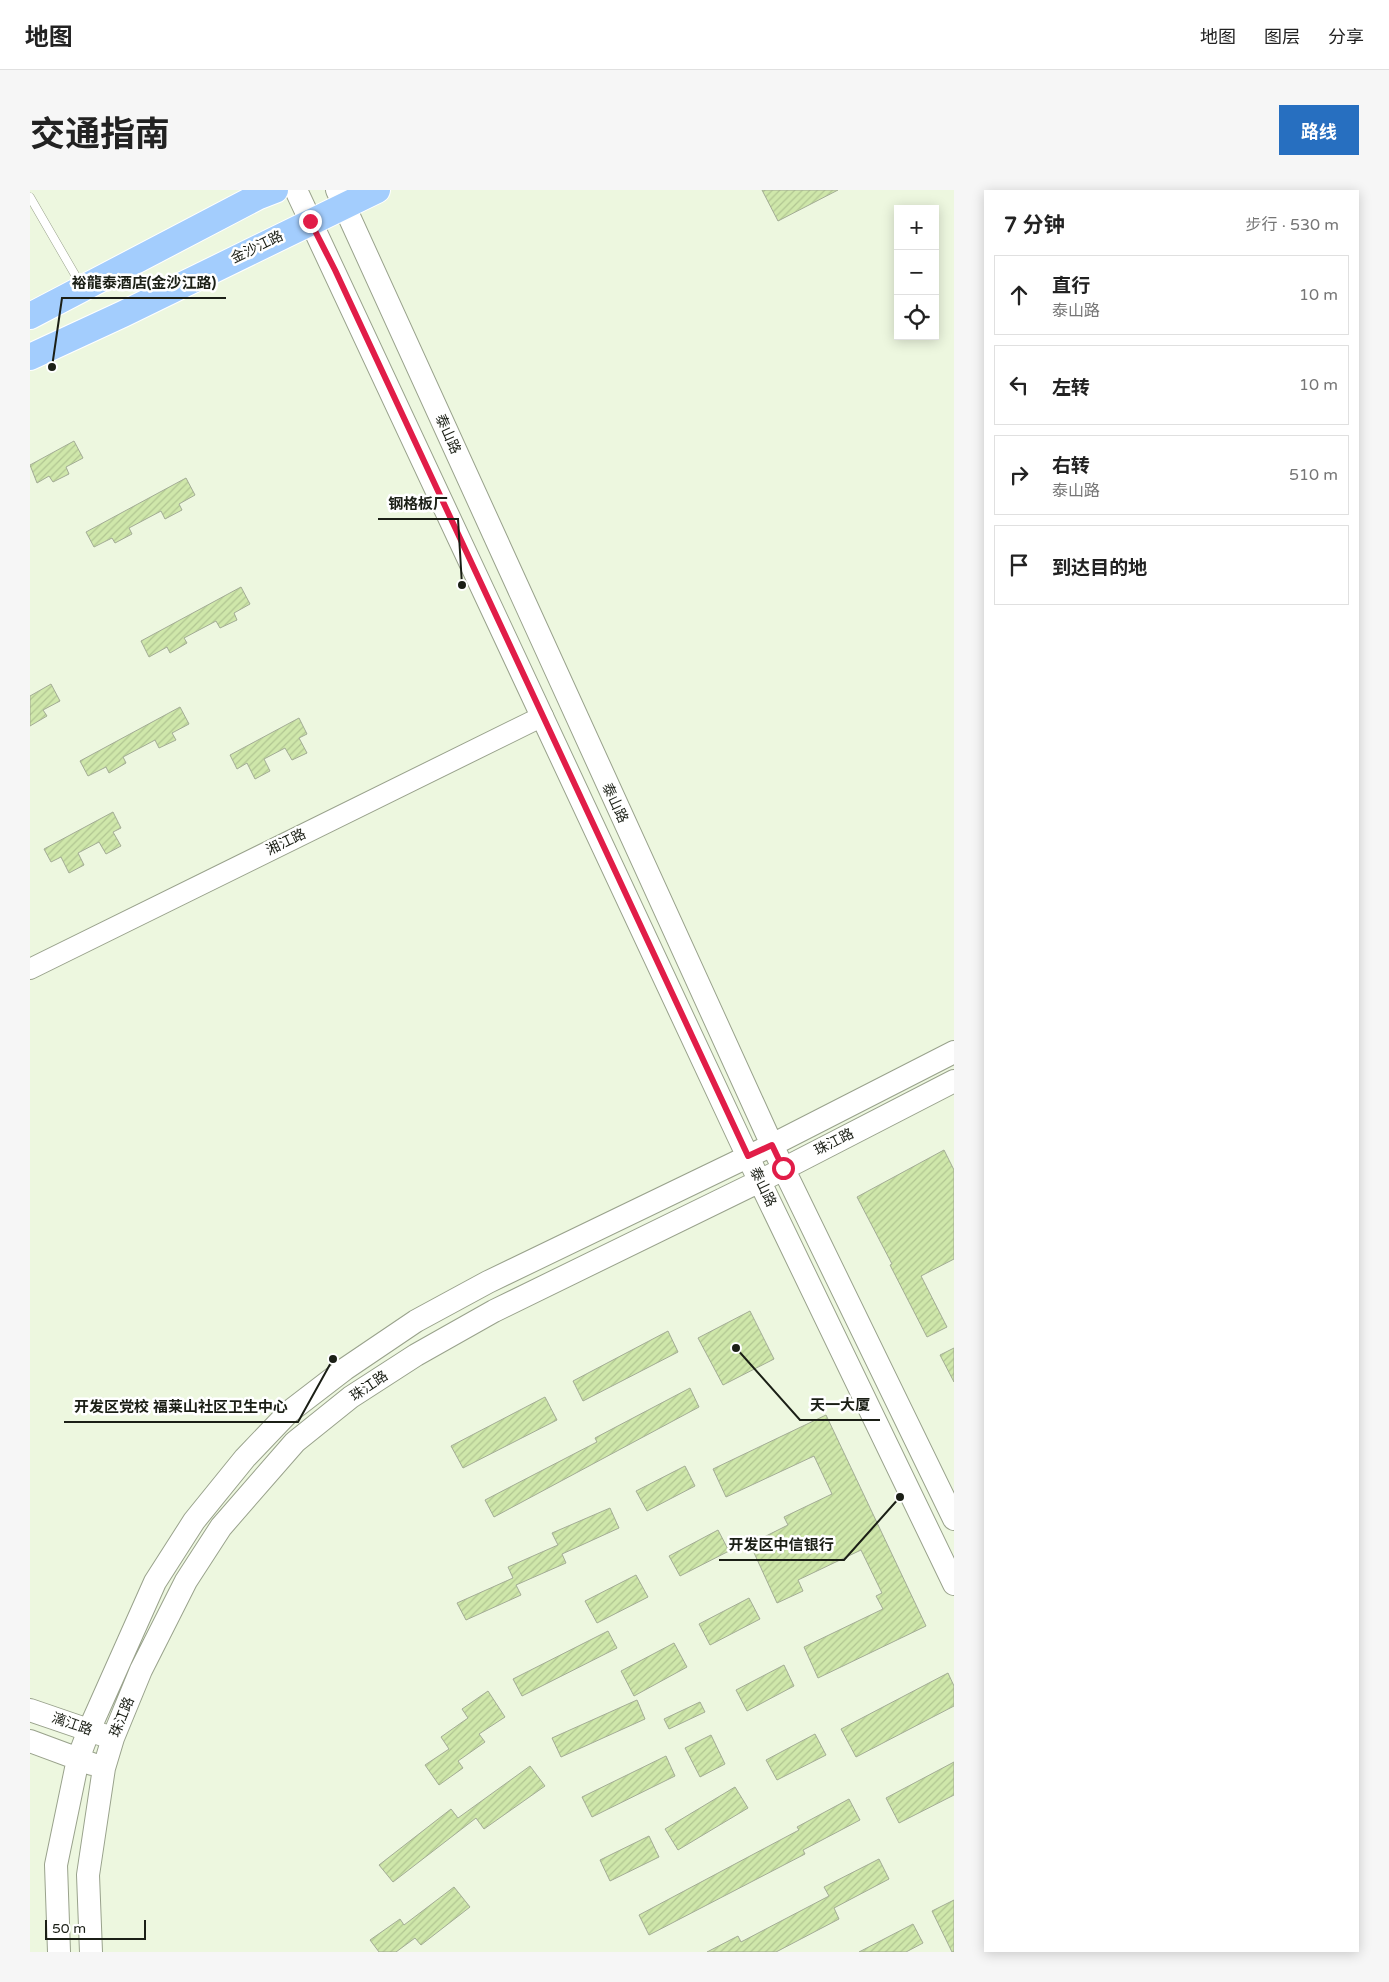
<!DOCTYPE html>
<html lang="zh">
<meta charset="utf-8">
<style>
body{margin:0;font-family:"Varela Round","Noto Sans SC",sans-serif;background:#f6f6f6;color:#222}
.controls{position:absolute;right:15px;top:15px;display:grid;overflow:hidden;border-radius:0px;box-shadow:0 2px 12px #0003}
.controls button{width:45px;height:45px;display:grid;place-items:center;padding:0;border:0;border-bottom:1px solid #e0e0e0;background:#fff;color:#222;font:25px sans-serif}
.scale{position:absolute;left:15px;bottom:12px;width:101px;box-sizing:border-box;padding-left:5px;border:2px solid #1b1f16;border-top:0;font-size:14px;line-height:18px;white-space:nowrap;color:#1b1f16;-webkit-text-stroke:4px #fff;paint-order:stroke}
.stop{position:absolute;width:15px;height:15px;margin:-11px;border:4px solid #e11d48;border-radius:50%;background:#fff}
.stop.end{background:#e11d48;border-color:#fff;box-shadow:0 1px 5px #0008}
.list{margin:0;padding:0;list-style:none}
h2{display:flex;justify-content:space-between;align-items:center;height:65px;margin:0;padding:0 20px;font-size:21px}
h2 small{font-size:16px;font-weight:400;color:#767676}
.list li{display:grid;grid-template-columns:32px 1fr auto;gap:15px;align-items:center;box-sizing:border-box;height:80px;margin:0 10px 10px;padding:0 10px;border:1px solid #e0e0e0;border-radius:0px}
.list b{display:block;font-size:19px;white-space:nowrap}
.list p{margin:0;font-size:16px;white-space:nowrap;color:#767676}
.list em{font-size:16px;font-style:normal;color:#767676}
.icon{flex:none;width:28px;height:28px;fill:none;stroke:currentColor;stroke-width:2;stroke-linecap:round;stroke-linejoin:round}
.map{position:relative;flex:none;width:924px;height:1762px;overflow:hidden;border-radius:0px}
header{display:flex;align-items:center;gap:30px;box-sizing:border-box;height:70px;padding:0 25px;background:#fff;border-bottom:1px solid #e0e0e0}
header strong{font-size:24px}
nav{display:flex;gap:28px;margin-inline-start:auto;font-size:18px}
.intro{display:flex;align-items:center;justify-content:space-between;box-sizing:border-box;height:120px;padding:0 30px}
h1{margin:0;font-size:35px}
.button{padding:12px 22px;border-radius:0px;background:#276fc0;color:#fff;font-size:18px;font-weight:700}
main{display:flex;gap:30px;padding:0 30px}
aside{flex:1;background:#fff;border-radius:0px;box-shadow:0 2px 12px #0003}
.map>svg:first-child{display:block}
.building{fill:url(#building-hatch);stroke:#a3ac95}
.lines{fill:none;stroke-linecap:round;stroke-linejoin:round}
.service-casing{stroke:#99a28c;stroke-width:9}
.tertiary-casing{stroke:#99a28c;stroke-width:22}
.secondary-casing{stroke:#99a28c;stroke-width:24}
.primary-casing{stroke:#fff;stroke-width:28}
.service{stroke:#fff;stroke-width:8}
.tertiary{stroke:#fff;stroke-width:20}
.secondary{stroke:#fff;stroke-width:22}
.primary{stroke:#a3cdfd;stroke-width:26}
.route{stroke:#e11d48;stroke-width:6}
.labels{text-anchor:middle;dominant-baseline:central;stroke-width:5;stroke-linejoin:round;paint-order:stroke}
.street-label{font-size:14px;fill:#1b1f16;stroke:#fff}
.leader{fill:none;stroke:#1b1f16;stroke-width:2}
.callout-dot{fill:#1b1f16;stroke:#fff;stroke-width:2}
.callout-label{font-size:15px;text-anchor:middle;font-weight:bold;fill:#1b1f16;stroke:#fff;stroke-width:5;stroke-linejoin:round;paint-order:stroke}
</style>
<header>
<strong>地图</strong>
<nav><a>地图</a><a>图层</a><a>分享</a></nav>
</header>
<div class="intro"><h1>交通指南</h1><a class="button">路线</a></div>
<main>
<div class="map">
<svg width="924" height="1762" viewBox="0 0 924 1762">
<defs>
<pattern id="building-hatch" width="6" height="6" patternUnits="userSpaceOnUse" patternTransform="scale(1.25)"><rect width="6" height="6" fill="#cfe7aa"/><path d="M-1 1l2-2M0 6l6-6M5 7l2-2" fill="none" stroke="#b1c692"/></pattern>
</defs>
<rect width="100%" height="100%" fill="#edf7df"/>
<path class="building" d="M732,0H808L748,31Z
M44,251L53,268L36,277L39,284L23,292L19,286L7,293L0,275Z
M156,288L165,305L149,314L152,320L135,329L131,321L99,338L102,344L85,353L82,348L64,357L56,342Z
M211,397L220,414L204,423L207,430L190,438L186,431L154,448L157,453L140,463L137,457L119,467L111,451Z
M21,494L30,511L13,520L17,526L0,536V506Z
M150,517L159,534L142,543L146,550L129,558L125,550L93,567L96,573L79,583L76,577L58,586L50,571Z
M269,528L277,544L269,548L277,563L262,570L255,558L234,569L240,581L225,589L217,573L207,579L200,565Z
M83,622L91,638L83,642L91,656L76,664L69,652L48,663L54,675L39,683L31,667L21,672L14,659Z
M914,960L924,980V1069L891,1086L917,1137L897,1147L860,1075L862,1074L827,1007Z
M720,1121L744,1169L693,1195L668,1148Z
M638,1141L648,1162L553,1211L543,1191Z
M924,1158V1192L910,1165Z
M660,1198L669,1217L464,1327L455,1310L567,1252L565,1248Z
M515,1207L527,1230L433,1278L421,1256Z
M796,1225L896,1436L788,1488L774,1457L853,1419L846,1406L852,1403L831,1360L768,1390L773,1401L747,1413L720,1354L758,1335L754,1327L802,1304L784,1266L696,1307L683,1279Z
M655,1276L665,1296L617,1321L606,1301Z
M580,1318L589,1338L532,1364L536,1373L486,1395L491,1405L436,1430L427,1413L483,1388L478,1377L528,1355L522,1343Z
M688,1340L699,1361L650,1386L639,1366Z
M606,1385L618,1407L567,1433L555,1411Z
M719,1408L730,1429L680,1455L669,1434Z
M578,1441L587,1458L492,1506L483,1489Z
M644,1453L657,1477L604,1506L591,1481Z
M754,1475L764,1496L717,1521L706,1500Z
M918,1483L924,1496V1516L826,1567L811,1539Z
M458,1501L475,1527L449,1544L455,1552L428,1571L433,1578L409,1595L395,1575L419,1559L411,1547L438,1528L432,1519Z
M607,1510L615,1529L531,1567L522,1548Z
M670,1512L675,1522L639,1539L634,1529Z
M785,1544L796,1565L747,1590L736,1570Z
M681,1545L695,1574L670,1587L655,1558Z
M636,1566L645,1586L562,1627L552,1607Z
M924,1572V1605L869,1633L856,1608Z
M500,1576L515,1596L454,1639L446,1628L363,1692L349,1675L421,1619L428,1628Z
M705,1597L718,1618L648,1660L635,1639Z
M819,1609L830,1630L773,1660L775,1664L619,1745L609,1725L769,1640L767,1637Z
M619,1646L629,1667L580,1691L570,1670Z
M849,1669L859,1689L804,1718L809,1729L746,1762H677L708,1746L711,1752L799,1706L794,1697Z
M424,1697L440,1717L391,1755L385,1748L366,1762H349L340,1750L370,1729L374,1735Z
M924,1710V1762H922L902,1721Z
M883,1734L893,1753L876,1762H829Z"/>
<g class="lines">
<defs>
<path id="service" d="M0,7L51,95"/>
<path id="tertiary" d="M0,779L513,526"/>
<path id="secondary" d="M266,0L718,967L924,1394
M307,0L742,955L924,1329
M0,1520L73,1545
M0,1551L62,1574
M29,1762L26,1675L48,1569L59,1540L125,1392L164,1331L215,1268L259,1222L315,1179L386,1131L458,1092L742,955L924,862
M61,1762L58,1685L74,1578L83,1548L111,1480L156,1391L191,1337L265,1252L321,1207L386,1165L464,1121L730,991L924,891"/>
<path id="primary" d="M0,126L227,7L245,0
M0,167L93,124L347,0"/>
</defs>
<use href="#service" class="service-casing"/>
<use href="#tertiary" class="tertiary-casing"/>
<use href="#secondary" class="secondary-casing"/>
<use href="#primary" class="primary-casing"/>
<use href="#service" class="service"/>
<use href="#tertiary" class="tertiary"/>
<use href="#secondary" class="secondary"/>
<use href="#primary" class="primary"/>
</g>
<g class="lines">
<path class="route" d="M280,31L305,80L718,966L742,955L753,978"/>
</g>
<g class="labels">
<g class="street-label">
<text transform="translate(227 57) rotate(-26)">金沙江路</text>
<text transform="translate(418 244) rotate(66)">泰山路</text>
<text transform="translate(585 613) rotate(65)">泰山路</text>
<text transform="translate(256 652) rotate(-26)">湘江路</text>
<text transform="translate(804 952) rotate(-27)">珠江路</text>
<text transform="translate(733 997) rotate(64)">泰山路</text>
<text transform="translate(339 1196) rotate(-34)">珠江路</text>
<text transform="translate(92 1527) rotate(-68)">珠江路</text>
<text transform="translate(42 1534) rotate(19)">漓江路</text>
</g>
</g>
<path class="leader" d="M22 177L32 108H196M432 395L428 329H348M706 1158L770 1230H850M303 1169L268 1232H34M870 1307L814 1370H689"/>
<g class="callout-dot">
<circle cx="22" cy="177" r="5"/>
<circle cx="432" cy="395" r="5"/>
<circle cx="706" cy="1158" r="5"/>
<circle cx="303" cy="1169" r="5"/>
<circle cx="870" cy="1307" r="5"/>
</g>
<g class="callout-label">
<text x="114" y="98">裕龍泰酒店(金沙江路)</text>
<text x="388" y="319">钢格板厂</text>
<text x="810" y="1220">天一大厦</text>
<text x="151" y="1222">开发区党校 福莱山社区卫生中心</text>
<text x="751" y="1360">开发区中信银行</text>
</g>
</svg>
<div class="controls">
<button>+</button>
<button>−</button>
<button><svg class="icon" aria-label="locate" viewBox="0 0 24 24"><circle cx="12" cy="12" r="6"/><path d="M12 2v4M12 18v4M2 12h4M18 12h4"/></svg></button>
</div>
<div class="scale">50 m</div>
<div class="stop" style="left:753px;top:978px"></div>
<div class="stop end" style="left:280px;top:31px"></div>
</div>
<aside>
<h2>7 分钟<small>步行 · 530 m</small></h2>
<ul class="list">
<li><svg class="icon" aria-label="ahead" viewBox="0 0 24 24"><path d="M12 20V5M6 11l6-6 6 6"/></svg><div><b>直行</b><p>泰山路</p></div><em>10 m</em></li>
<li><svg class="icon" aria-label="left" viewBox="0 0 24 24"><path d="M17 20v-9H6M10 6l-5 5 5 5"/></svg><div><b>左转</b></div><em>10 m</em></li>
<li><svg class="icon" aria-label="right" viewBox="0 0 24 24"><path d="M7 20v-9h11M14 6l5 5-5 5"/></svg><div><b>右转</b><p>泰山路</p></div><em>510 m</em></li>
<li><svg class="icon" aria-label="arrive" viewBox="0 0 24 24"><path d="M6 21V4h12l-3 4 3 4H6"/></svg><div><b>到达目的地</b></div></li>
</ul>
</aside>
</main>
